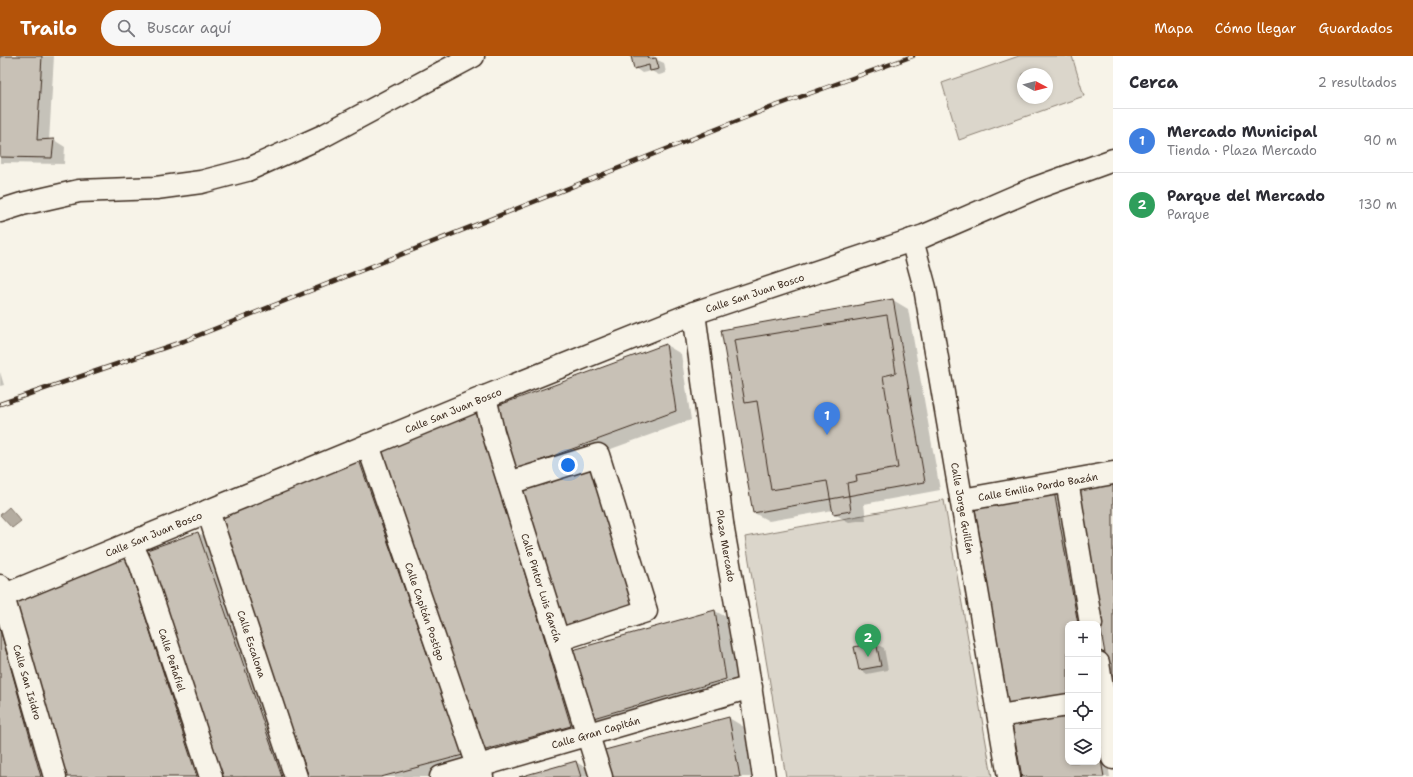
<!DOCTYPE html>
<html lang="es">
<meta charset="utf-8">
<style>
body{margin:0;font-family:"Shantell Sans",sans-serif;background:#f7f7f7;color:#2b2b33}
.controls{position:absolute;right:12px;bottom:12px;display:grid;overflow:hidden;border-radius:8px;box-shadow:0 2px 6px #0003}
.controls button{width:36px;height:36px;display:grid;place-items:center;padding:0;border:0;border-bottom:1px solid #e1e1e2;background:#fff;color:#2b2b33;font:20px sans-serif}
.compass{position:absolute;left:1017px;top:12px;width:36px;height:36px;border-radius:50%;background:#fff;box-shadow:0 2px 6px #0003;rotate:97deg}
.you{position:absolute;left:568px;top:409px;width:14px;height:14px;margin:-10px;border:3px solid #fff;border-radius:50%;background:#1a73e8;box-shadow:0 0 0 6px #1a73e833}
.badge{display:grid;place-items:center;width:26px;height:26px;border-radius:50%;background:#b45309;color:#fff;font-size:13px;font-weight:700}
.pin{position:absolute;translate:-50% -33px;filter:drop-shadow(0 1px 2px #0008)}
.pin::after{content:'';position:absolute;top:21px;width:14px;height:12px;background:inherit;clip-path:polygon(0 0,100% 0,50% 100%)}
.list{margin:0;padding:0;list-style:none}
h2{display:flex;justify-content:space-between;align-items:center;height:52px;margin:0;padding:0 16px;font-size:17px}
h2 small{font-size:13px;font-weight:400;color:#7c7c81}
.list li{display:grid;grid-template-columns:26px 1fr auto;gap:12px;align-items:center;box-sizing:border-box;height:64px;padding:0 16px;border-top:1px solid #e1e1e2}
.list b{display:block;font-size:15px;white-space:nowrap}
.list p{margin:0;font-size:13px;white-space:nowrap;color:#7c7c81}
.list em{font-size:13px;font-style:normal;color:#7c7c81}
.icon{flex:none;width:22px;height:22px;fill:none;stroke:currentColor;stroke-width:2;stroke-linecap:round;stroke-linejoin:round}
.map{position:relative;flex:none;width:1113px;height:721px;overflow:hidden}
header{display:flex;align-items:center;gap:24px;box-sizing:border-box;height:56px;padding:0 20px;background:#b45309;color:#fff}
header strong{font-size:19px}
nav{display:flex;gap:22px;margin-inline-start:auto;font-size:14px}
.search{width:280px;height:36px;background:#f7f7f7;display:flex;align-items:center;gap:10px;box-sizing:border-box;padding:0 14px;border-radius:22px;color:#7c7c81;font-size:15px}
main{display:flex}
aside{flex:1;background:#fff}
.map>svg:first-child{display:block}
.green{fill:#dbd6cb;stroke:#8b8074;fill-rule:evenodd}
.water{fill:#b4aca0;stroke:#84786c}
.shadow{fill:#0003}
.building{fill:#c8c1b6;stroke:#3b2a1e}
.lines{fill:none;stroke-linecap:round;stroke-linejoin:round}
.minor-casing{stroke:#3b2a1e;stroke-width:25}
.minor{stroke:#f7f3e8;stroke-width:22}
.rail-casing{stroke:#3b2a1e;stroke-width:4.5}
.rail{stroke:#f7f3e8;stroke-width:3;stroke-dasharray:9;stroke-linecap:butt}
.labels{text-anchor:middle;dominant-baseline:central;stroke-width:4;stroke-linejoin:round;paint-order:stroke}
.street-label{font-size:10px;fill:#3b2a1e;stroke:#f7f3e8}
</style>
<header>
<strong>Trailo</strong>
<div class="search"><svg class="icon" aria-label="search" viewBox="0 0 24 24"><circle cx="10" cy="10" r="6"/><path d="M15 15l6 6"/></svg>Buscar aquí</div>
<nav><a>Mapa</a><a>Cómo llegar</a><a>Guardados</a></nav>
</header>
<main>
<div class="map">
<svg width="1113" height="721" viewBox="0 0 1113 721">
<rect width="100%" height="100%" fill="#f7f3e8"/>
<filter id="ink" filterUnits="userSpaceOnUse"><feTurbulence type="fractalNoise" baseFrequency=".025" numOctaves="2"/><feDisplacementMap in="SourceGraphic" scale="8" xChannelSelector="R" yChannelSelector="G"/><feConvolveMatrix kernelMatrix="1 2 1 2 8 2 1 2 1" color-interpolation-filters="sRGB"/></filter>
<g filter="url(#ink)">
<path class="green" d="M1019,0H1072L1084,40L959,84L942,27ZM1023,18H1047V42H1023Z
M944,444L992,721H786L745,481Z"/>
<path class="water" d="M9,451L21,465L12,472L0,459Z"/>
<path class="shadow" d="M0,0H54L49,85L54,84L65,91L64,108L0,107Z
M632,0H654L655,3L664,7L666,17L659,19L651,15L642,17L635,12Z
M893,244L908,253L940,434L864,448L866,464L849,466L834,458L833,454L769,465L754,457Z
M666,289L681,298L691,364L528,423L513,414Z
M0,316L4,329L0,330Z
M476,357L491,366L586,678L498,703L483,695Z
M358,405L374,414L477,708L428,721H310Z
M1054,436L1062,440L1085,568H1068Z
M198,477L213,485L294,721H224Z
M126,502L141,511L209,721H67Z
M715,555L730,563L741,632L606,671L591,662L570,595Z
M0,557L53,721H0Z
M876,588L884,592L888,614L867,618L860,613Z
M1098,659L1100,660L1110,721H1023L1068,706H1098Z
M729,662L744,671L753,721H610Z
M576,706L591,715L593,721H522Z"/>
<path class="building" d="M0,0H42L37,84L54,83L52,102L0,101Z
M631,0H648L649,3L656,2L659,13L650,15L649,9L634,13Z
M893,243L925,426L753,457L721,274Z
M887,259L896,317L883,320L898,412L856,419L857,425L847,427L851,455L833,458L827,425L771,434L757,345L745,347L734,284Z
M666,288L676,355L512,415L494,351Z
M476,356L571,670L482,695L377,395Z
M359,404L463,699L381,721H309L217,461Z
M594,412L634,551L562,570L519,435Z
M1113,425V630L1111,631L1075,432Z
M1054,435L1078,568H1068V640L1007,650L974,447Z
M198,476L282,721H223L147,494Z
M126,501L197,721H66L16,547Z
M715,554L726,623L590,663L569,595Z
M0,573L41,721H0Z
M876,586L881,610L859,614L854,591Z
M1068,659V706H1098V687L1104,721H1022L1012,668Z
M729,661L740,721H609L601,695Z
M576,705L581,721H519Z"/>
<g class="lines">
<defs>
<g id="minor">
<path d="M0,155L22,148L79,135L156,132L201,126L247,114L323,80L473,0"/>
<path id="s1" d="M912,184L925,232L1009,721"/>
<path id="s2" d="M694,257L723,474L746,604L764,721"/>
<path id="s3" d="M485,341L493,376L601,721"/>
<path id="s4" d="M368,389L482,721"/>
<path d="M1067,425L1091,568"/>
<path d="M509,427L598,399L646,555L558,584"/>
<path id="s5" d="M962,444L1113,417"/>
<path id="s6" d="M208,455L296,721"/>
<path id="s7" d="M131,487L141,509L211,721"/>
<path id="s8" d="M0,530L55,721"/>
<path id="s9" d="M0,541L485,341L694,257L924,180L1033,133L1113,104"/>
<path d="M1098,607L1113,702"/>
<path d="M999,660L1068,649"/>
<path id="s10" d="M441,721L751,631"/>
</g>
</defs>
<use href="#minor" class="minor-casing"/>
<use href="#minor" class="minor"/>
<defs>
<path id="rail" d="M0,348L184,285L767,53L913,0"/>
</defs>
<use href="#rail" class="rail-casing"/>
<use href="#rail" class="rail"/>
</g>
</g>
<g class="labels">
<g class="street-label">
<text stroke="none"><textPath href="#s9" startOffset="814">Calle San Juan Bosco</textPath></text>
<text stroke="none"><textPath href="#s9" startOffset="490">Calle San Juan Bosco</textPath></text>
<text stroke="none"><textPath href="#s5" startOffset="77">Calle Emilia Pardo Bazán</textPath></text>
<text stroke="none"><textPath href="#s1" startOffset="273">Calle Jorge Guillén</textPath></text>
<text stroke="none"><textPath href="#s9" startOffset="166">Calle San Juan Bosco</textPath></text>
<text stroke="none"><textPath href="#s2" startOffset="235">Plaza Mercado</textPath></text>
<text stroke="none"><textPath href="#s3" startOffset="199">Calle Pintor Luis García</textPath></text>
<text stroke="none"><textPath href="#s4" startOffset="176">Calle Capitán Postigo</textPath></text>
<text stroke="none"><textPath href="#s6" startOffset="140">Calle Escalona</textPath></text>
<text stroke="none"><textPath href="#s7" startOffset="124">Calle Peñafiel</textPath></text>
<text stroke="none"><textPath href="#s8" startOffset="100">Calle San Isidro</textPath></text>
<text stroke="none"><textPath href="#s10" startOffset="161">Calle Gran Capitán</textPath></text>
</g>
</g>
</svg>
<div class="controls">
<button>+</button>
<button>−</button>
<button><svg class="icon" aria-label="locate" viewBox="0 0 24 24"><circle cx="12" cy="12" r="6"/><path d="M12 2v4M12 18v4M2 12h4M18 12h4"/></svg></button>
<button><svg class="icon" aria-label="layers" viewBox="0 0 24 24"><path d="M12 4l9 5-9 5-9-5zM3 14l9 5 9-5"/></svg></button>
</div>
<svg class="compass" viewBox="-18 -18 36 36"><path d="M0-13l5 13h-10z" fill="#e53935"/><path d="M0 13l5-13h-10z" fill="#7c7c81"/></svg>
<div class="you"></div>
<div class="pin badge" style="left:827px;top:379px;background:#3f7fe0">1</div>
<div class="pin badge" style="left:868px;top:601px;background:#2e9e5b">2</div>
</div>
<aside>
<h2>Cerca<small>2 resultados</small></h2>
<ul class="list">
<li><span class="badge" style="background:#3f7fe0">1</span><div><b>Mercado Municipal</b><p>Tienda · Plaza Mercado</p></div><em>90 m</em></li>
<li><span class="badge" style="background:#2e9e5b">2</span><div><b>Parque del Mercado</b><p>Parque</p></div><em>130 m</em></li>
</ul>
</aside>
</main>
